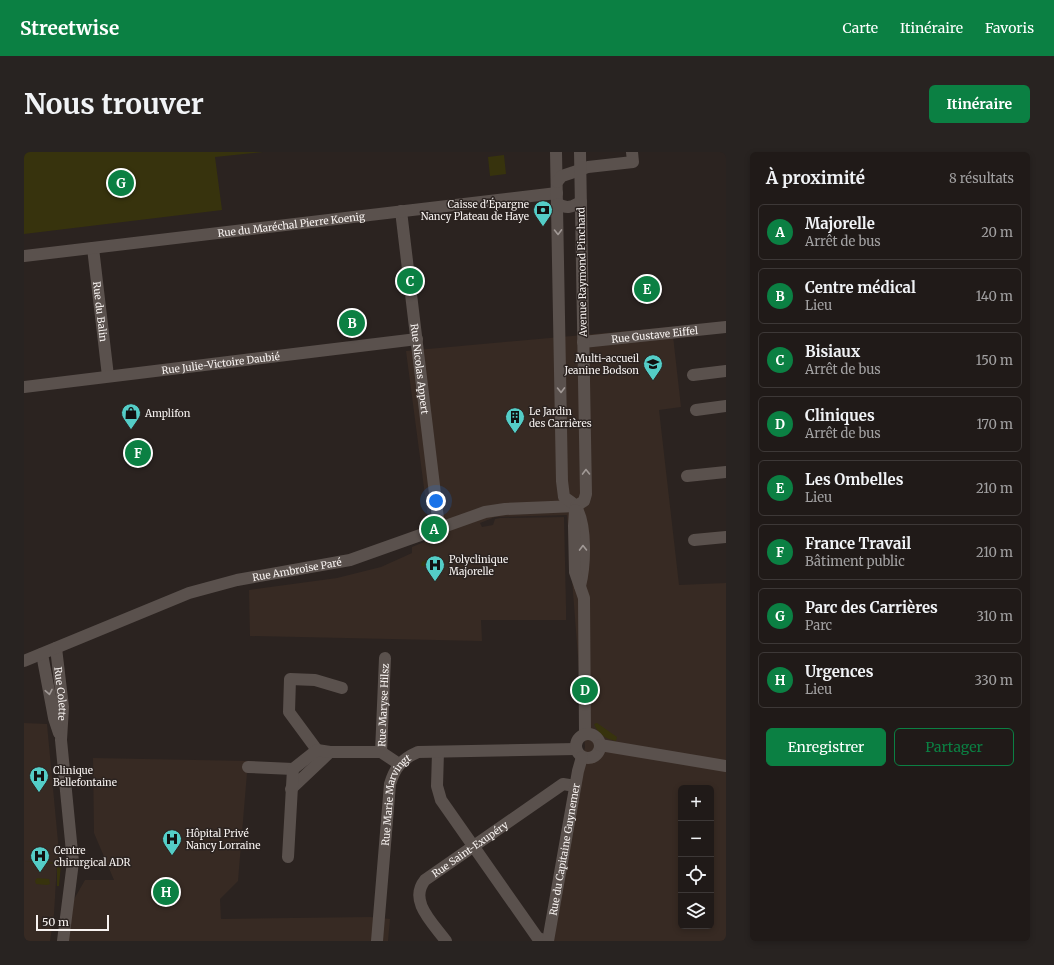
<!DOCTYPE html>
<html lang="fr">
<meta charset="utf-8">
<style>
body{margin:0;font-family:Merriweather,serif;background:#282321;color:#f1f3f6}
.controls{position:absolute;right:12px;bottom:12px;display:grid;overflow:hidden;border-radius:6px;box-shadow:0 2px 6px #0003}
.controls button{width:36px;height:36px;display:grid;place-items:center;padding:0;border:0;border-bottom:1px solid #3d3837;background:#201a18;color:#f1f3f6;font:20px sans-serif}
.scale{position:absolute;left:12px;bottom:10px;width:73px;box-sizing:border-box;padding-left:4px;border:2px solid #f7f2f0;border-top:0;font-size:11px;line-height:14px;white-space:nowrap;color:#f7f2f0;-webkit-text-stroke:3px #2b2320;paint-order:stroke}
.you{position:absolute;left:412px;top:349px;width:14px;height:14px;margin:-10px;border:3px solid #fff;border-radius:50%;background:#1a73e8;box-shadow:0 0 0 6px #1a73e833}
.badge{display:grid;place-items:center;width:26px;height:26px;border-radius:50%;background:#0b8043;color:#fff;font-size:13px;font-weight:700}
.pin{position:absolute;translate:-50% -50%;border:2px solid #fff;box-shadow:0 1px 4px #0006}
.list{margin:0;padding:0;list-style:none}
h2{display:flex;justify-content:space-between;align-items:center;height:52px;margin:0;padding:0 16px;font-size:17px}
h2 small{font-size:13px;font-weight:400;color:#a2a1a2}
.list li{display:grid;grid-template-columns:26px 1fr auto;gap:12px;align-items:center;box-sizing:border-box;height:56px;margin:0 8px 8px;padding:0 8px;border:1px solid #3d3837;border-radius:6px}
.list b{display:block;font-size:15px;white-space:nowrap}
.list p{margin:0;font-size:13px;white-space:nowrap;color:#a2a1a2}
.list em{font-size:13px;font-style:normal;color:#a2a1a2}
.actions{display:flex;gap:8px;padding:12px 16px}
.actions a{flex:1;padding:9px 0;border:1px solid #0b8043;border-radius:6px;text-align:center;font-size:14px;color:#0b8043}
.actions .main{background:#0b8043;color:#fff}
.icon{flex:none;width:22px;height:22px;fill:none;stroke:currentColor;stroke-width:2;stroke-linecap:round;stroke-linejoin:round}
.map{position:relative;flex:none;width:702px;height:789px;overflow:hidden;border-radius:6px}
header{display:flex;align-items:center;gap:24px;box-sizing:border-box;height:56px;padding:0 20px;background:#0b8043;color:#fff}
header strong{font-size:19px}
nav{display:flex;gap:22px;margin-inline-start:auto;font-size:14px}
.intro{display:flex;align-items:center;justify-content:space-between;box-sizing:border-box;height:96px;padding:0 24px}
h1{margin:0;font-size:28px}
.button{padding:10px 18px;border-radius:6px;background:#0b8043;color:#fff;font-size:14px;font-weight:700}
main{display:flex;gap:24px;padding:0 24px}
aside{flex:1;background:#201a18;border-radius:6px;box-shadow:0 2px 6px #0003}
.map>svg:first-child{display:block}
.built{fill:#372a23;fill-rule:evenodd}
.green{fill:#37330d}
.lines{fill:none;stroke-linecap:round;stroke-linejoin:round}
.street{stroke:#5a514d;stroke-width:12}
.secondary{stroke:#5a514d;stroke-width:12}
.oneway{stroke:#a19996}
.labels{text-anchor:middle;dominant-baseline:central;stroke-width:3;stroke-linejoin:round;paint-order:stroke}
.poi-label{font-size:10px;fill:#f7f2f0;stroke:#2b2320;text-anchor:start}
.street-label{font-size:10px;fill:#f7f2f0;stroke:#2b2320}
</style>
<header>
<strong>Streetwise</strong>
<nav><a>Carte</a><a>Itinéraire</a><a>Favoris</a></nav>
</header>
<div class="intro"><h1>Nous trouver</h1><a class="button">Itinéraire</a></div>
<main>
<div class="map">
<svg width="702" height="789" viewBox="0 0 702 789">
<rect width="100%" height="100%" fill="#2b2320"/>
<path class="built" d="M648,175L657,255L635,258L655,433L702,431V789H522L561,595L543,363L471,365L456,371L458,375L469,373L471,367L476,366L540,365L542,454V468H457L458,489L226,484L225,438L313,426L357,415L388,401V395L405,388L406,391L417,387V386L407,389L382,199ZM657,636H687V774H657Z
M0,571L23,572L36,711H33L30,762L26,789H0Z
M69,606L224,609L214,729L196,747L197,767L346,765L366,767L364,789H43L49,749L61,728H90L70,681Z"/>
<path class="green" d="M0,0H239L191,5L198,58L0,82Z
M480,3L482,22L466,24L464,5Z
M411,404L415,410L412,414H397L398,410Z
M573,571L593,585L592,589C582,587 574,582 570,572Z
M0,709L37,711L35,734H33V712Z
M13,726L25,727L26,732L23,733L12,732L11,729Z"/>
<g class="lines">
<g class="street">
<path d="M556,18L564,15L609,10L608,0"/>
<path id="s1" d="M377,59L415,375"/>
<path id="s2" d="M69,96L84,224"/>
<path id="s3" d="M0,104L533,41"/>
<path id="s4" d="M559,190L702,175"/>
<path d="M669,223L702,219"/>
<path id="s5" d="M0,235L393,187"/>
<path d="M672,258L702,254"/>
<path d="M663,324L702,320"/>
<path d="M670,388L702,385"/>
<path id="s6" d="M32,496L39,555L37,588L49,710L39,789"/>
<path d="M18,502L30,566L35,581"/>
<path id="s7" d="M0,509L165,441L213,428L326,408L461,360L481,357L552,354"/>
<path d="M293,598L265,560L266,527L291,528L318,536"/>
<path id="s8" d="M357,600L361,506"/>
<path d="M414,600L413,634L417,648L513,785L521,789"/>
<path d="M224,615L269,617"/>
<path d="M267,637L306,600"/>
<path d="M264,705L269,617L293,598L306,600H357L375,612"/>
<path id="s9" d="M353,789L366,632C371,615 378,607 394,600L552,597"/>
<path id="s10" d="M422,789C409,771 384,749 401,728L539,632L551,634"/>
</g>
<g class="secondary">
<path d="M532,0L538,329L540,345C544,348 550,351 552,355C563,374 561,414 556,434"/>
<path d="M533,30L538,24L556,18"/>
<path d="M534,52C543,57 548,55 557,50"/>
<path d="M552,354L560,349L562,342L556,0"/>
<path d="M551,358L550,374L551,420L560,446L561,581"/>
<circle cx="564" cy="594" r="12"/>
<path d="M576,593L702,614"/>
<path id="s11" d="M524,789L554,619L558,605"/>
</g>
</g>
<defs><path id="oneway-chevron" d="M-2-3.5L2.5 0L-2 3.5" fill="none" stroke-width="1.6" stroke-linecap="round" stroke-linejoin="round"/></defs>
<g class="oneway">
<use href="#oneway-chevron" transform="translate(534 80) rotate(89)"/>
<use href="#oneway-chevron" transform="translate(537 238) rotate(89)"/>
<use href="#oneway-chevron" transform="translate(562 320) rotate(-91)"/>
<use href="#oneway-chevron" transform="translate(559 396) rotate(-91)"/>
<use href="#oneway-chevron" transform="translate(25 540) rotate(79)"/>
</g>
<defs>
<symbol id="bank-pin" viewBox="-11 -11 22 30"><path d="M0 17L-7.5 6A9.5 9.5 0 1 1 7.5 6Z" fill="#54cdc7" stroke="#2b2320"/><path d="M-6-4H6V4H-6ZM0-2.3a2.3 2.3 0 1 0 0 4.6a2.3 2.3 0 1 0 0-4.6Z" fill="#111"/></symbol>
<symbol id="school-pin" viewBox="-11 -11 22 30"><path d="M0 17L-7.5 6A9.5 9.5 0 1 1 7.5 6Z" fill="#54cdc7" stroke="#2b2320"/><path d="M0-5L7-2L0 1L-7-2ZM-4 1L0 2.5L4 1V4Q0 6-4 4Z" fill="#111"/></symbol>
<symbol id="shop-pin" viewBox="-11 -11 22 30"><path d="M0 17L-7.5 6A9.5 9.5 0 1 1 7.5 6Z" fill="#54cdc7" stroke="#2b2320"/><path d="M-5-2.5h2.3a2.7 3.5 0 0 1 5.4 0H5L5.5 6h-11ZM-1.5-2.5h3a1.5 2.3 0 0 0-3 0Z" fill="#111"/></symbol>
<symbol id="building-pin" viewBox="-11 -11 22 30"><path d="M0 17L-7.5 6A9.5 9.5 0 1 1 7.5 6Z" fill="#54cdc7" stroke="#2b2320"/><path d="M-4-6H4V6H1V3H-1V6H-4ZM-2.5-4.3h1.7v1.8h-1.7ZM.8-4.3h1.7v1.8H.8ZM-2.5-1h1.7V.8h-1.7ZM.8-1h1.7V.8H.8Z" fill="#111"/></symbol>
<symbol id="hospital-pin" viewBox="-11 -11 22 30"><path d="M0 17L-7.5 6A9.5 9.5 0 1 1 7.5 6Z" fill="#54cdc7" stroke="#2b2320"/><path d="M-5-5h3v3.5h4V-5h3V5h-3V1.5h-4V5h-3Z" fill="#111"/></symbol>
</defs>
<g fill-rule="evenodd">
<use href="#bank-pin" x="508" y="47" width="22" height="30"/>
<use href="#school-pin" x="618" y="201" width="22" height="30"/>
<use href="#shop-pin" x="96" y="250" width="22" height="30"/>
<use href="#building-pin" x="480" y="254" width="22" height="30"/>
<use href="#hospital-pin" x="400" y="402" width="22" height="30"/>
<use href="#hospital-pin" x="4" y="613" width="22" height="30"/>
<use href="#hospital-pin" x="137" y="676" width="22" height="30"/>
<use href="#hospital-pin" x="5" y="693" width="22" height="30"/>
</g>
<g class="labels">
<g class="poi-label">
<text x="505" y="52" text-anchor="end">Caisse d'Épargne<tspan x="505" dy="12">Nancy Plateau de Haye</tspan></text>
<text x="615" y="206" text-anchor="end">Multi-accueil<tspan x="615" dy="12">Jeanine Bodson</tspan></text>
<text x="505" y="259">Le Jardin<tspan x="505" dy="12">des Carrières</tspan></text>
<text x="121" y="261">Amplifon</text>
<text x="425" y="407">Polyclinique<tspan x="425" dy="12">Majorelle</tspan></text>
<text x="29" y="618">Clinique<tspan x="29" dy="12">Bellefontaine</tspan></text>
<text x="162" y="681">Hôpital Privé<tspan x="162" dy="12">Nancy Lorraine</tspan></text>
<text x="30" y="698">Centre<tspan x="30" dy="12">chirurgical ADR</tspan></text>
</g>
<g class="street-label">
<text stroke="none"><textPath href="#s3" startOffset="269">Rue du Maréchal Pierre Koenig</textPath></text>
<text transform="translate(558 120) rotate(-91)">Avenue Raymond Pinchard</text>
<text stroke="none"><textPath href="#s2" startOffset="64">Rue du Balin</textPath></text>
<text stroke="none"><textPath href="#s4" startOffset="72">Rue Gustave Eiffel</textPath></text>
<text stroke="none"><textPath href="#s5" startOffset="198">Rue Julie-Victoire Daubié</textPath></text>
<text stroke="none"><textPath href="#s1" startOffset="159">Rue Nicolas Appert</textPath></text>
<text stroke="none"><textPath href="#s7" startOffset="289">Rue Ambroise Paré</textPath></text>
<text stroke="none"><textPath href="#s6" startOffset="46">Rue Colette</textPath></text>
<text stroke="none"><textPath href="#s8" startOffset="47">Rue Maryse Hilsz</textPath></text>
<text stroke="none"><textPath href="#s9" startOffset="144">Rue Marie Marvingt</textPath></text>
<text stroke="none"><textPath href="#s10" startOffset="125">Rue Saint-Exupéry</textPath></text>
<text stroke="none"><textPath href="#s11" startOffset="93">Rue du Capitaine Guynemer</textPath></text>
</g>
</g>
</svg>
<div class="controls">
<button>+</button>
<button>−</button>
<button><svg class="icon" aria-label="locate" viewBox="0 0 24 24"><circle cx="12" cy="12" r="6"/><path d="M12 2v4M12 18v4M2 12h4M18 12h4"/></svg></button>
<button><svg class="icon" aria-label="layers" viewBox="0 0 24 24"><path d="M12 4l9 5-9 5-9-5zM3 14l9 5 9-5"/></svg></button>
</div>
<div class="scale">50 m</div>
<div class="you"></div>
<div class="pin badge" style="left:410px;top:377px">A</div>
<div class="pin badge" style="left:328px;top:171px">B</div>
<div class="pin badge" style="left:386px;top:129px">C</div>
<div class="pin badge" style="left:561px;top:538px">D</div>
<div class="pin badge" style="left:623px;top:137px">E</div>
<div class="pin badge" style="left:114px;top:301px">F</div>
<div class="pin badge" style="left:97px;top:31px">G</div>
<div class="pin badge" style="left:142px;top:740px">H</div>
</div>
<aside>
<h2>À proximité<small>8 résultats</small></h2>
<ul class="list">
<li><span class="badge">A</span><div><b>Majorelle</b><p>Arrêt de bus</p></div><em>20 m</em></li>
<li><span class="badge">B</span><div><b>Centre médical</b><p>Lieu</p></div><em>140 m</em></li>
<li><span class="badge">C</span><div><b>Bisiaux</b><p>Arrêt de bus</p></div><em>150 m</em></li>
<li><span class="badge">D</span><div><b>Cliniques</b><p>Arrêt de bus</p></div><em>170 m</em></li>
<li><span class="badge">E</span><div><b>Les Ombelles</b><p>Lieu</p></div><em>210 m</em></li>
<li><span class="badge">F</span><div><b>France Travail</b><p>Bâtiment public</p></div><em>210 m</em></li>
<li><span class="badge">G</span><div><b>Parc des Carrières</b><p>Parc</p></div><em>310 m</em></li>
<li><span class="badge">H</span><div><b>Urgences</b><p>Lieu</p></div><em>330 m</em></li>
</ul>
<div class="actions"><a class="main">Enregistrer</a><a>Partager</a></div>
</aside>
</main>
